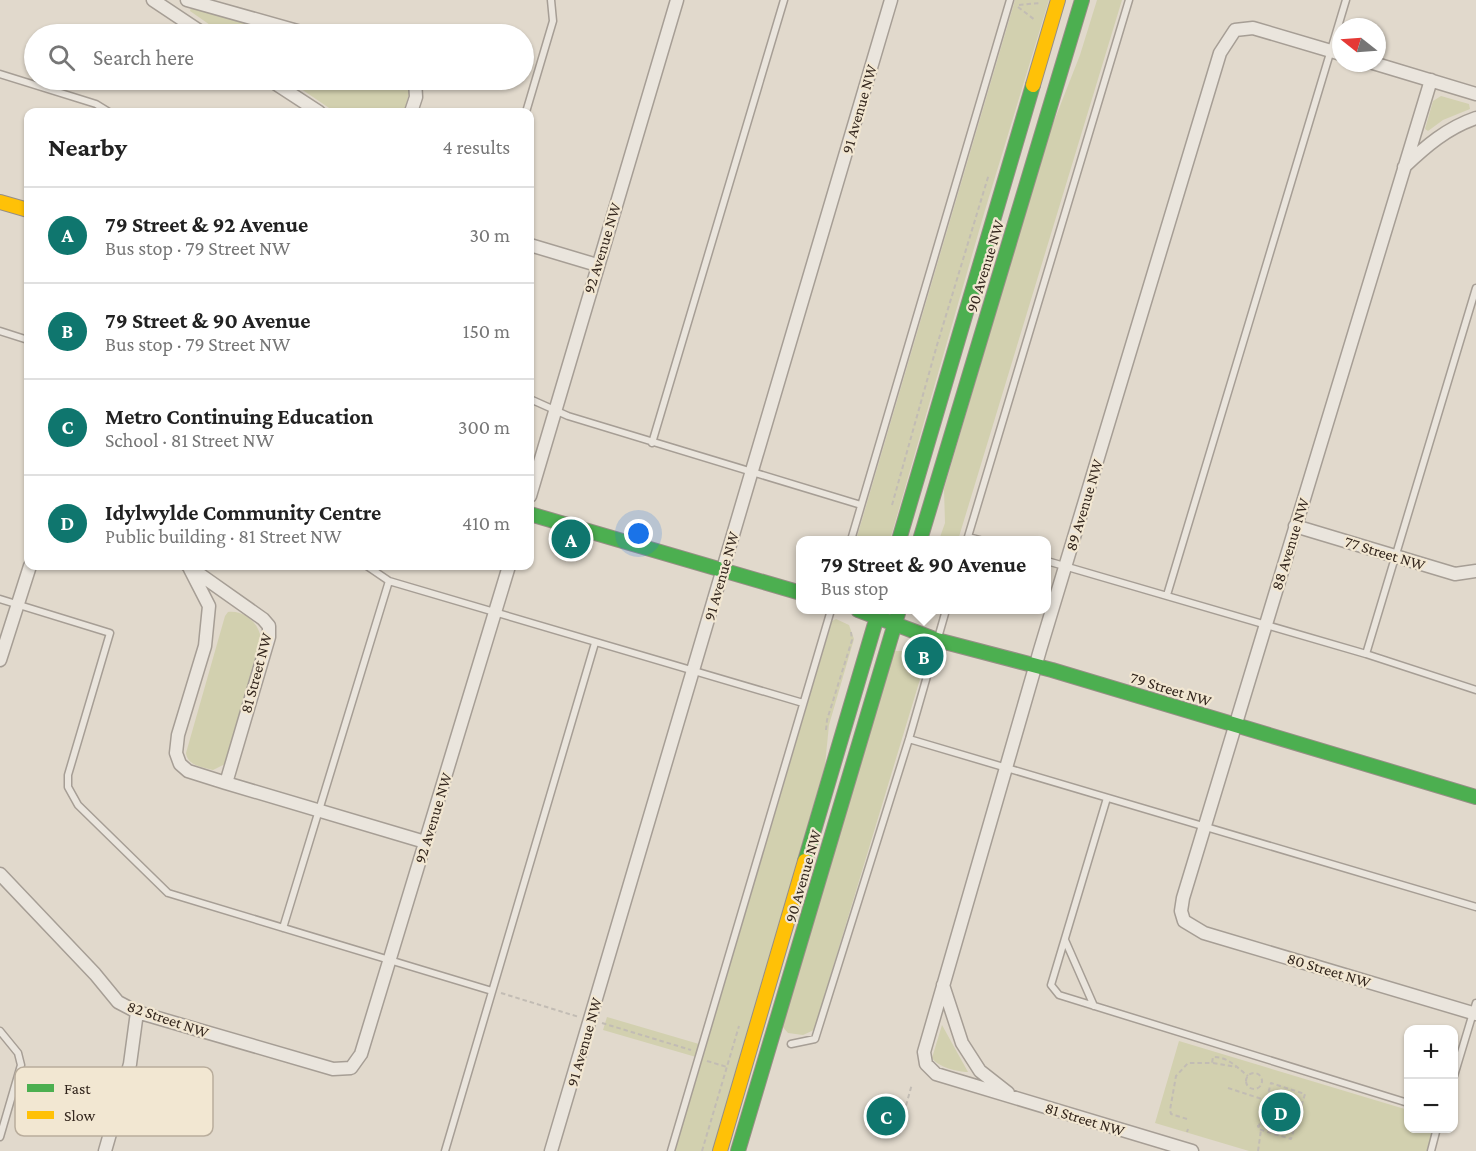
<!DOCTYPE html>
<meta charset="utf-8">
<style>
body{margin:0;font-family:"Crimson Pro",serif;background:#f6f6f6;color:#222}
.controls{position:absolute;right:18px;bottom:18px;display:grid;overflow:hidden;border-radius:12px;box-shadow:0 2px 4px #0004}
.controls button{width:54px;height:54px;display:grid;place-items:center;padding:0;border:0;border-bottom:2px solid #e0e0e0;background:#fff;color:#222;font:30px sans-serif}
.compass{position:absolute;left:1332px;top:18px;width:54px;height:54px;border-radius:50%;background:#fff;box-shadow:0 2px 4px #0004;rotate:287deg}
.you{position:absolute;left:639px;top:534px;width:21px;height:21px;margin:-15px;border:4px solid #fff;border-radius:50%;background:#1a73e8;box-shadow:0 0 0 9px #1a73e833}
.badge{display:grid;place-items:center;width:39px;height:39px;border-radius:50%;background:#0f766e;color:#fff;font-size:20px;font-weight:700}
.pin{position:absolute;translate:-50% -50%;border:3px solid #fff;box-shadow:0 2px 6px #0006}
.popup{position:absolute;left:796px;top:536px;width:255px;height:78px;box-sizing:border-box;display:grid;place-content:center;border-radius:12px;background:#fff;filter:drop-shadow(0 2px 4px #0005);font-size:20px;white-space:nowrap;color:#767676}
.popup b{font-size:22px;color:#222}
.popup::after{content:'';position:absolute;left:50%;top:100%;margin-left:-12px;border:12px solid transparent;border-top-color:#fff}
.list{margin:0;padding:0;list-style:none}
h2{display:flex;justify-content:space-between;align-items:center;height:78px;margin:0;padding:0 24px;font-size:26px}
h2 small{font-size:20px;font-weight:400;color:#767676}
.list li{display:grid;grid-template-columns:39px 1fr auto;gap:18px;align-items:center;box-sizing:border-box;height:96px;padding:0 24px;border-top:2px solid #e0e0e0}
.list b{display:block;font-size:22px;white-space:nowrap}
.list p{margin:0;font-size:20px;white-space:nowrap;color:#767676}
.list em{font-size:20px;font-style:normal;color:#767676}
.icon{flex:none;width:33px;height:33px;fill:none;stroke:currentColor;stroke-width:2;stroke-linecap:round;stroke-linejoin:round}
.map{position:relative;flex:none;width:1476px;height:1151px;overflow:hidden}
.search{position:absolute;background:#fff;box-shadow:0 2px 4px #0004;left:24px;top:24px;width:510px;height:66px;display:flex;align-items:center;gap:15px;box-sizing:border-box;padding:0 21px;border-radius:33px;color:#767676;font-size:22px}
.panel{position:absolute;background:#fff;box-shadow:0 2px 4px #0004;left:24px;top:108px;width:510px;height:462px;border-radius:12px}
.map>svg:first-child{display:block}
.green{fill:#d2d0af}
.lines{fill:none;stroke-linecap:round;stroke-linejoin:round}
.lane-casing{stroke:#a69e95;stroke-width:9}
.street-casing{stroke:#a69e95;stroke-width:15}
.fast-casing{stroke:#968e85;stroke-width:16}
.slow-casing{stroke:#968e85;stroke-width:16}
.path{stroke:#c2bcb4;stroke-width:2;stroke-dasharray:4.5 3;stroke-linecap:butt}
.lane{stroke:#eae5dd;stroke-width:6}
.street{stroke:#eae5dd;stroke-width:12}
.fast{stroke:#4caf50;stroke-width:14}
.slow{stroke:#ffc107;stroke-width:14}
.labels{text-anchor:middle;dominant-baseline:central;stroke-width:4.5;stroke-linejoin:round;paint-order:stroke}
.street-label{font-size:16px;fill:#34271e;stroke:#f2e7d2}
.key{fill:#f2e7d2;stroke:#b9ad9c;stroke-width:1.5}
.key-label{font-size:16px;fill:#34271e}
</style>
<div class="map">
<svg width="1476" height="1151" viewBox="0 0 1476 1151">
<rect width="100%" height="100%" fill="#e1d9cc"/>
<path class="green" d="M1015,0H1049L985,210L890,540H856Z
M1097,0H1122L958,540H939L945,523L944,489L1047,139L1080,55Z
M191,7L282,34H223L190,11Z
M288,80H409L411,86L404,112H335Z
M1441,96L1469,104L1470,109L1443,120L1428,131L1425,129L1433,101Z
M228,612C244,610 258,622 261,638L225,764L213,770C202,767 188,766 186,753L225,616Z
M836,619L849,625L854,639L829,725L825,765L712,1151H675L832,621Z
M892,651H911L927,656L814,1030L803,1035L788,1033L781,1025Z
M607,1017L699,1044L696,1057L603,1030Z
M942,1025L968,1072C958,1072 938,1067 932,1058Z
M1179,1041L1408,1110V1128L1431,1129L1432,1142L1430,1151H1249L1155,1123Z"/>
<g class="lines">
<defs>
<path id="lane" d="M0,74L96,104L109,112
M526,112L553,21L551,0
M0,331L28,340
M530,399L568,416L861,505
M652,443L784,0
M968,537L980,540
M851,540L1010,0
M967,540L1129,0
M1047,561L1366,654L1476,690
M367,566L389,581L803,703
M1167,595L1346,0
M0,599L110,633L68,775V787L78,805L168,893L492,991
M1366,654L1476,288
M909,739L1476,907
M1107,798L1051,985L1059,995L1408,1103
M283,928L389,581
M1065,940L1094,1006
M0,1031L18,1053L21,1065L0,1137
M791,1044L815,1039L909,739L946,610
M1454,1076L1476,1003
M445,1151L595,643
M671,1151L831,610
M1431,1151L1437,1128"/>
<path id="street" d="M153,0L204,34
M187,0L308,34
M1373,63L1476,94
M270,80L319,112
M1431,80L1183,898L1181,911L1184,921L1204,933L1476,1014
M411,112L416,97L415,80
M1404,167C1426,146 1447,128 1476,118
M530,245L597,265
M530,496L677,0
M1295,526L1455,574L1476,571
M188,566L263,619L269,626V637L226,783L425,842
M190,569L209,606L205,646L178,735L176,753L180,764L188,771L226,783
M0,660L30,566
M0,874L95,974L118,1002L137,1012L333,1069L351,1068L361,1054L509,566
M943,985L962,1043L980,1071L1008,1093
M105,1151L130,1064L137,1012
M551,1151L891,0
M1192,1151L936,1074L926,1064L924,1052L1040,650L1220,53L1235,30L1253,28L1341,54"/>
<path id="fast" d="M530,514L801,593
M899,540L1033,85
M920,540L1082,0
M858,610L937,640L1052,670L1476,797
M805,861L879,610
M738,1151L899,610"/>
<path id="slow" d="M1033,85L1058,0
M0,202L28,210
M720,1151L805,861"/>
</defs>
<use href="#lane" class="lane-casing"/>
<use href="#street" class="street-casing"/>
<use href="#fast" class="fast-casing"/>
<use href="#slow" class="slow-casing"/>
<path class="path" d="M1019,5L1040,3
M1018,7L1035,20
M892,505L937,345L989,174
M826,730L827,720L852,640L851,632
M501,993L579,1017
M602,1023L691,1050
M707,1061L727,1067
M1213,1063L1236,1067
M1246 1081a8 8 0 1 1 16 0a8 8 0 1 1-16 0Z
M1228,1088L1265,1100
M1187,1119L1171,1114L1170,1110L1176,1076L1188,1063H1212L1213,1057C1229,1057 1236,1067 1248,1076
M902,1120L912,1084
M1257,1126H1259L1271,1083L1305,1094L1291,1139L1258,1129L1259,1126
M1187,1132L1188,1129
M702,1151L739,1026
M1258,1151L1261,1130"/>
<use href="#lane" class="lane"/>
<use href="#street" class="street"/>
<use href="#fast" class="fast"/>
<use href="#slow" class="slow"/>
</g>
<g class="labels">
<g class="street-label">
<text transform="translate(859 109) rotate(-74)">91 Avenue NW</text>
<text transform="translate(602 248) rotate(-73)">92 Avenue NW</text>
<text transform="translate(985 266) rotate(-73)">90 Avenue NW</text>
<text transform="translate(1084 505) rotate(-73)">89 Avenue NW</text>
<text transform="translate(1290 544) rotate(-73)">88 Avenue NW</text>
<text transform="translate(1385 553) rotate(17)">77 Street NW</text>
<text transform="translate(721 576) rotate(-74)">91 Avenue NW</text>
<text transform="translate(256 673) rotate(-75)">81 Street NW</text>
<text transform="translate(1171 689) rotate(17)">79 Street NW</text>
<text transform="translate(433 818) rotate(-73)">92 Avenue NW</text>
<text transform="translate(803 876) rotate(-74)">90 Avenue NW</text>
<text transform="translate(1329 970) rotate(17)">80 Street NW</text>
<text transform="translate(168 1019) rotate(19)">82 Street NW</text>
<text transform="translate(584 1042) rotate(-74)">91 Avenue NW</text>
<text transform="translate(1085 1119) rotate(17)">81 Street NW</text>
</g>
</g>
<rect x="15" y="1067" width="198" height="69" rx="9" class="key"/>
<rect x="27" y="1084" width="27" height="8" fill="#4caf50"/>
<rect x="27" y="1111" width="27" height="8" fill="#ffc107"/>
<g class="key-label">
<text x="64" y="1094">Fast</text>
<text x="64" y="1121">Slow</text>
</g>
</svg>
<div class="controls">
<button>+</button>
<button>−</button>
</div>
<svg class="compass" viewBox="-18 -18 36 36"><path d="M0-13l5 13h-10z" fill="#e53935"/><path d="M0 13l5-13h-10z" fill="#767676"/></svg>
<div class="you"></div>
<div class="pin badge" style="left:571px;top:539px">A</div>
<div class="pin badge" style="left:924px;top:656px">B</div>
<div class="popup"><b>79 Street &amp; 90 Avenue</b>Bus stop</div>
<div class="pin badge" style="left:886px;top:1116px">C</div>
<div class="pin badge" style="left:1281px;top:1112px">D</div>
<div class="search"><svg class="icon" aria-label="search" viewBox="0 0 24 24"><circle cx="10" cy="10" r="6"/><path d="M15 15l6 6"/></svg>Search here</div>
<section class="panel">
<h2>Nearby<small>4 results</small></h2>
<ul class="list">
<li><span class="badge">A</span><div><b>79 Street &amp; 92 Avenue</b><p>Bus stop · 79 Street NW</p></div><em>30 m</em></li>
<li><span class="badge">B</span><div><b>79 Street &amp; 90 Avenue</b><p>Bus stop · 79 Street NW</p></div><em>150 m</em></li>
<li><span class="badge">C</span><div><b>Metro Continuing Education</b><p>School · 81 Street NW</p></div><em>300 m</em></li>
<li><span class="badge">D</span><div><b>Idylwylde Community Centre</b><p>Public building · 81 Street NW</p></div><em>410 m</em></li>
</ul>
</section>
</div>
